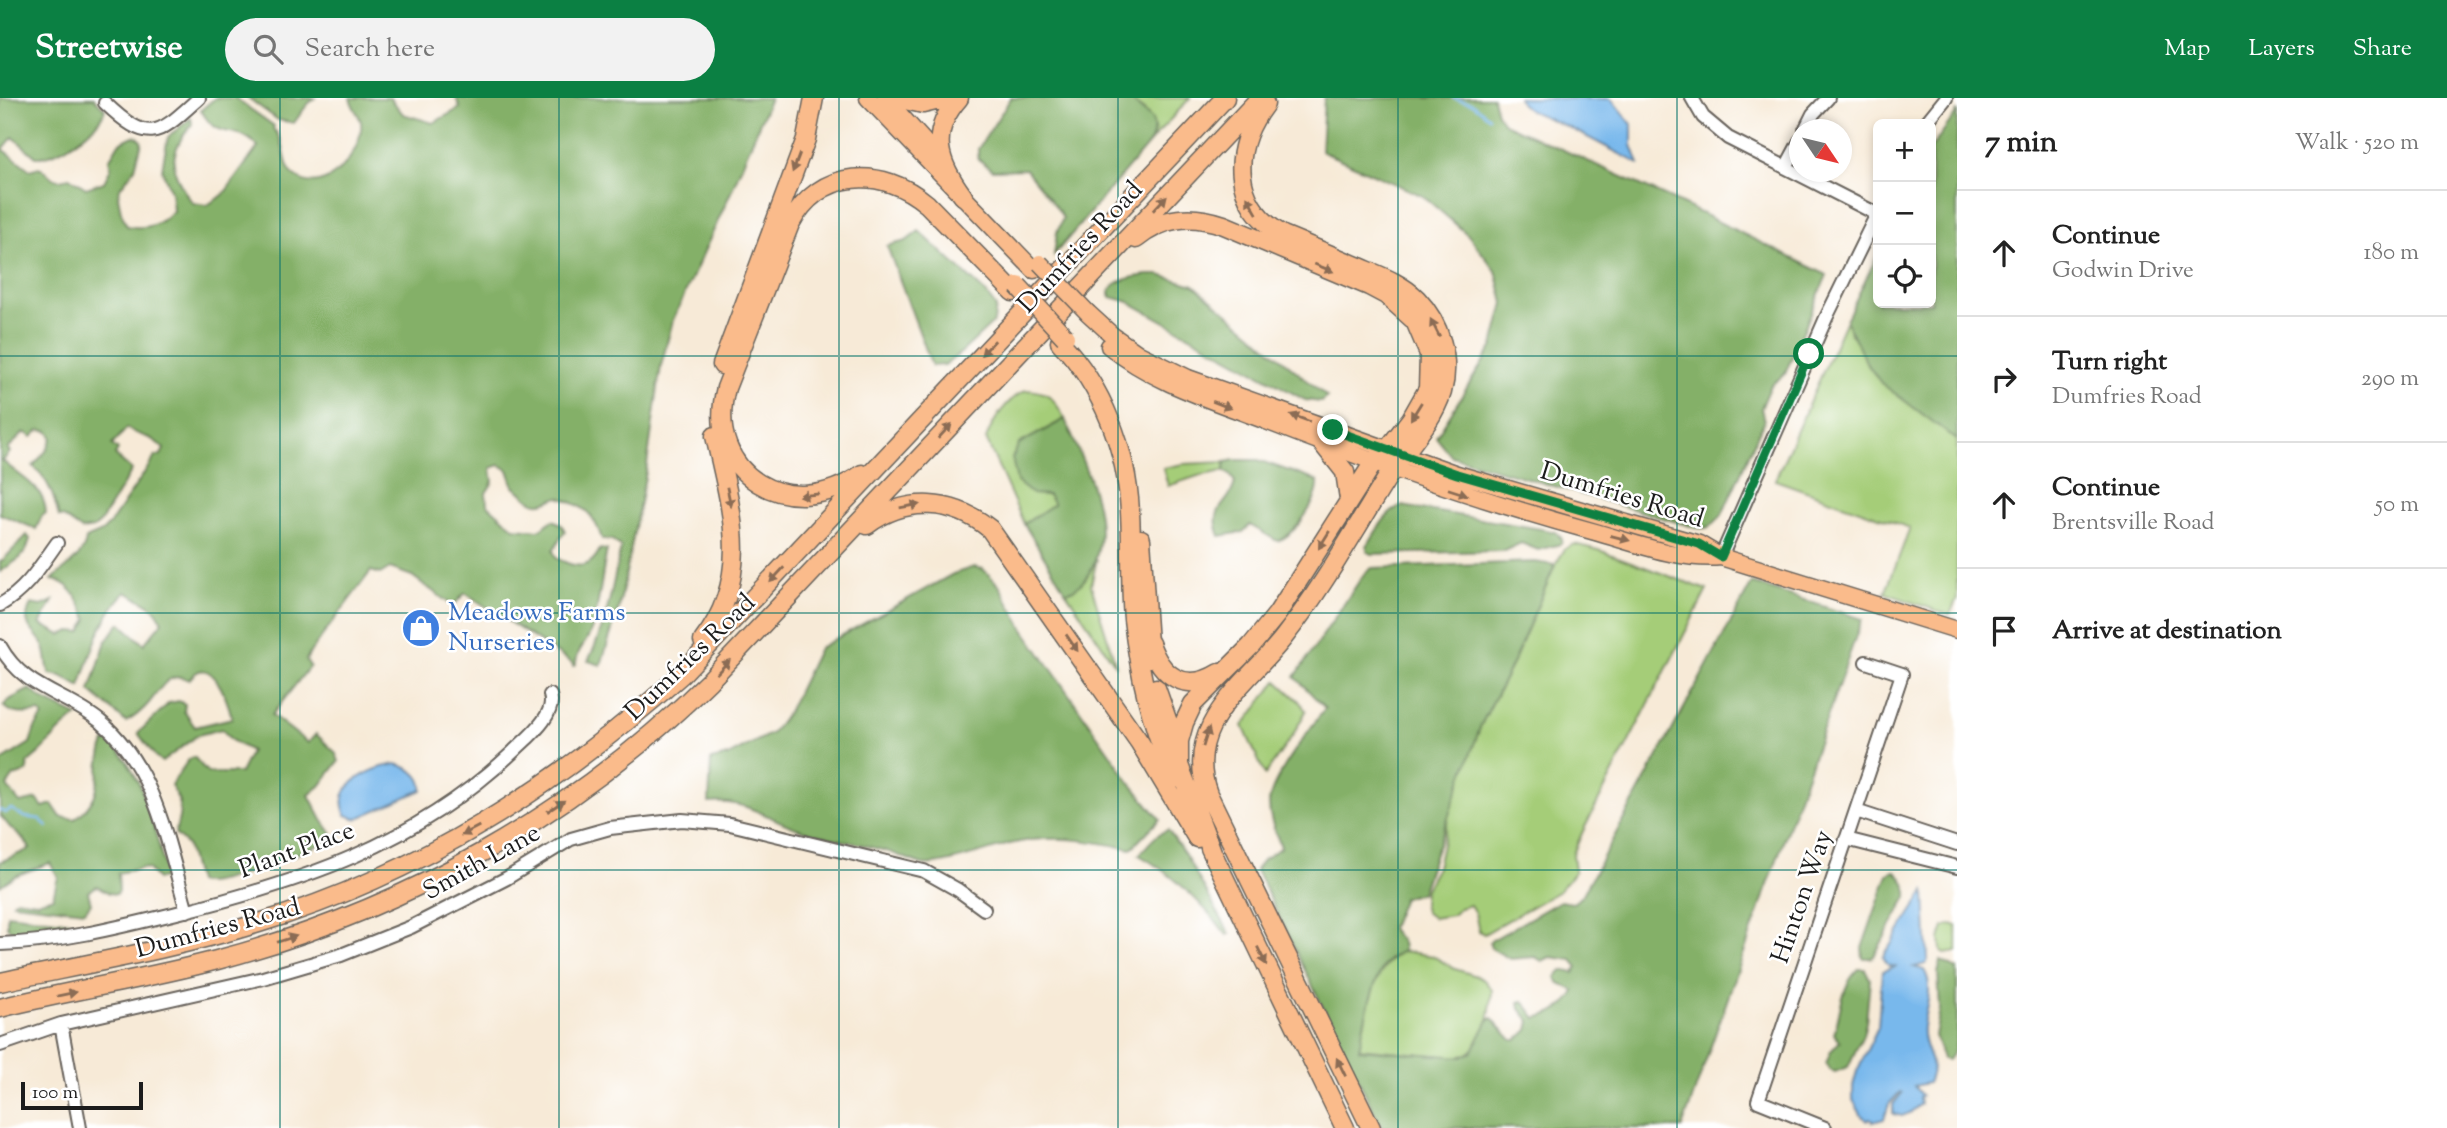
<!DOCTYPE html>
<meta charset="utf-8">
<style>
body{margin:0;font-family:"Sorts Mill Goudy",serif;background:#f2f2f2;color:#222}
.controls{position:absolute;right:21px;top:21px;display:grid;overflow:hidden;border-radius:10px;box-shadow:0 4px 10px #0003}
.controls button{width:63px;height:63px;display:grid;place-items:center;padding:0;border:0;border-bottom:2px solid #e0e0e0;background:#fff;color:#222;font:35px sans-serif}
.compass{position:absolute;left:1789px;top:21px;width:63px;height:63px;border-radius:50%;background:#fff;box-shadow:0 4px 10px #0003;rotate:125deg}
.scale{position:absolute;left:21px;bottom:18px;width:122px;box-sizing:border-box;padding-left:7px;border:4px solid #1c1c1c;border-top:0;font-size:19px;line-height:24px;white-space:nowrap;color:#1c1c1c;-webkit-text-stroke:5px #fff;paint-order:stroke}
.stop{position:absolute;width:21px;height:21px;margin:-16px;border:5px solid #0b8043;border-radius:50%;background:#fff}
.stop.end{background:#0b8043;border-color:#fff;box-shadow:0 2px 7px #0008}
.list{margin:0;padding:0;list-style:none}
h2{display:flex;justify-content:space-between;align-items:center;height:91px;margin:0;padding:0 28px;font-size:30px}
h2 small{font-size:23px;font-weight:400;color:#767676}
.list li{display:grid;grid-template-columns:46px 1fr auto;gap:21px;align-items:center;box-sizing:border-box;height:126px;padding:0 28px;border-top:2px solid #e0e0e0}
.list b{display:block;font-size:26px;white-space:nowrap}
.list p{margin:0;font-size:23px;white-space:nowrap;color:#767676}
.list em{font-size:23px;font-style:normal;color:#767676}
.icon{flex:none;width:38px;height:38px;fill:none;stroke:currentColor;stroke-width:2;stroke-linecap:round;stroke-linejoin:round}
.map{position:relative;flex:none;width:1957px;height:1030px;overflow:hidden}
header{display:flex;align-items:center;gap:42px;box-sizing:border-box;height:98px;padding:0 35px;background:#0b8043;color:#fff}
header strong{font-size:33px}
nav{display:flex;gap:38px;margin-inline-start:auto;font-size:24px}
.search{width:490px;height:63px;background:#f2f2f2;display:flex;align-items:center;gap:18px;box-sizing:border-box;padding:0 24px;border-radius:38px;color:#767676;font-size:26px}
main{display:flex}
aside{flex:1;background:#fff}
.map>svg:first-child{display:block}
.green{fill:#a5cd78;stroke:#60744a;stroke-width:2}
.forest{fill:#84b068;stroke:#506642;stroke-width:2}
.water{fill:#78b8ec;stroke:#4a6a84;stroke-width:2}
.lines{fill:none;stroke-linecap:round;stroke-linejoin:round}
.stream{stroke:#78b8ec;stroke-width:2.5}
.minor-casing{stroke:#69645d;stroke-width:16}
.major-casing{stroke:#69645d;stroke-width:19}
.highway-casing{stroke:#69645d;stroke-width:21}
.minor{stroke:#fff;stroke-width:12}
.major{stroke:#fabb8b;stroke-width:16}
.highway{stroke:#fabb8b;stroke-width:18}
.major-bridge-casing{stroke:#69645d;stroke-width:19;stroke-linecap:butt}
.highway-bridge-casing{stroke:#69645d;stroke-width:21;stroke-linecap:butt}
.major-bridge{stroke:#fabb8b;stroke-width:16}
.highway-bridge{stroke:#fabb8b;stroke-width:18}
.oneway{fill:#8b6c54}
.route{stroke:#0b8043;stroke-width:9}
.grid{fill:none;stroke:#0f766e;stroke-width:2;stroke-opacity:0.55}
.labels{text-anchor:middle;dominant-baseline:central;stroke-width:5;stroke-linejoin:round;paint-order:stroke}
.street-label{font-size:26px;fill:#1c1c1c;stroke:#fff}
.shop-label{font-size:26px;fill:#366cbe;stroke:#fff;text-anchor:start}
</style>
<header>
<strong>Streetwise</strong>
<div class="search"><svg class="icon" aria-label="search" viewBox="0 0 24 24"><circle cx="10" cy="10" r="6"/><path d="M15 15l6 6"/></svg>Search here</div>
<nav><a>Map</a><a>Layers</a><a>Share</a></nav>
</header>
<main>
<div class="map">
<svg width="1957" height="1030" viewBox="0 0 1957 1030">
<rect width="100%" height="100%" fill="#fff"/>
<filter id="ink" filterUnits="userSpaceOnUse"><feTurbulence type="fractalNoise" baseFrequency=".0143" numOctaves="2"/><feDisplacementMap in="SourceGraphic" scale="14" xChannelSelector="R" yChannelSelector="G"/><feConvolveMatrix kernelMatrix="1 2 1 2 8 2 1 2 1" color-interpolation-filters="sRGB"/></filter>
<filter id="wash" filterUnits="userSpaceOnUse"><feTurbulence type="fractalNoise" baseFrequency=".00686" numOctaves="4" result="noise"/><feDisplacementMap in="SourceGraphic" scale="28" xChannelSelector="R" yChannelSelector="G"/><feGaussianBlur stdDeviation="1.57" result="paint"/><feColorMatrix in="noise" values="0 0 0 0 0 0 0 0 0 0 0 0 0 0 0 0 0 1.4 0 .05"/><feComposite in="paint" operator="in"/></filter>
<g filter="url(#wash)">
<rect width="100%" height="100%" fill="#f7ead7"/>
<path class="green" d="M1131,0H1190L1151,43L1155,30L1144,12L1133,4Z
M1846,222L1851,236L1919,312L1957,342V500L1950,517L1885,495L1910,430L1775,382Z
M1026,292C1051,293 1053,300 1065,321L1019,346L1032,396L1048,397L1054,406L1024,426L986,341C993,322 1007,301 1026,292Z
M1225,364L1224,373L1198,378L1168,388L1163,370L1183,366Z
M1574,446L1599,452L1707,492L1583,733L1573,756L1575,773L1559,793L1484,836L1479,833L1475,815L1470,807L1460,810L1453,817L1433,820L1425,814L1423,805L1424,793L1437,769L1451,707L1481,627L1515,560L1555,467L1565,451Z
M1097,461L1091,487L1116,568L1066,494C1083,489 1089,475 1097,461Z
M1277,583L1299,603L1306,613L1293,637L1265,677L1243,628Z
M1951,826L1957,828V854L1945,856L1941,853L1940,841L1944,829Z
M1403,853L1433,858L1455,871L1477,878L1485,883L1492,892C1491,916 1484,960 1453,959L1359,950C1367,919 1371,868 1403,853Z"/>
<path class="forest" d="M0,0H94L105,11C101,30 56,61 36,59L13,39L3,51L30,72L39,69C51,77 55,87 69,79L86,90L104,84L111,70L109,62L119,45L133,38L138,39L142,44L135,70L120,90L118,98L121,114L127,128C147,132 159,127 173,113L171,94L162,72L164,59L168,39L191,20L192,26C167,55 169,75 193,105L207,107L223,97L258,49C237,24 219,46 201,12L215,0H235L274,28L273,31C288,43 281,67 295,78C325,102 364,54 361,24C359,16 352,9 350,0H390L403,16L433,25L460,10L456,0H770L731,94L673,222L661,268L646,374L619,510L601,567L588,563C607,526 612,489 621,449L612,442L602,441C593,414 585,409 559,399C554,400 546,405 541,405C529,407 523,393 514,389L508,372L500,367L491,370L493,384L486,395L487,406L514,430L539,432L553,422L561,426L565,433L553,452L556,460C575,470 590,473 600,451L607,452C601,479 600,506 591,533C587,545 575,554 576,567L573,568L572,565L465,495L453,508L412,478L390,470L380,476L371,473L311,553L306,562L310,568L272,617L308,645L316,636L335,654L339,663L320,688L309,697L322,722L335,740C312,750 217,792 197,784L187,747L175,736L180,715L179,703L171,687L189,661L194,659L208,675H240L251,653L231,642L222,631L198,637L162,664L155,658L138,635L169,605L179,603L185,606L184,613L195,629L232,620C228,604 211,551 189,582C169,571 160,592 149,605C143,612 135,619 126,624L90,593L106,543L120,525L144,546L162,524C156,506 141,503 126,494C101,518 91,556 80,589L61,578L50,576C46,567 47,555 43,547C34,530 20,530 31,506L42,508L53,503L40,526L61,537L71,533L81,534L88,521C79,505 73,484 52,482C63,471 85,458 86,441L102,434L109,427L155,359L161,357L164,351C150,336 141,340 127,330L112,347L118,352L115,357L132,372L100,425L94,430L82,432L63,419H59C54,399 49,382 33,368L47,352L52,339L48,333L39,332L32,339L24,334L8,351L10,354L3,363C19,379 45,388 46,415L42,418L36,431L0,416Z
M248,0H315L307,7L294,25L278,22Z
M1011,0H1131C1143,20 1160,13 1151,43L1054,157L1057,134L1063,120C1053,101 1038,89 1026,71L993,72L978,61V51Z
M1324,0H1493L1497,15L1504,25L1682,106L1827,177L1785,276L1771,287L1761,310L1764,323L1722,417C1713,426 1710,432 1697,430L1451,358L1436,339L1493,248L1504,205L1496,173L1468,137L1423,98L1321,53Z
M1957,14V342L1881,285L1867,266L1846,222L1878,156V205H1931V50Z
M919,133L985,194L996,209L994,224L963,253L945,267L932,268L887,148L906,143Z
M1147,177H1160L1194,187L1327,299L1321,304L1305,302L1129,204L1111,199L1109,193C1117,181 1133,179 1147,177Z
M1065,321C1083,367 1117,426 1090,473C1084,484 1078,491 1066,494L1024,426L1054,406L1048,397L1032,396L1017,384L1012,360L1019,346Z
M1234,362H1258L1318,383C1320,401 1294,439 1277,443L1250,427L1243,434L1220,438C1208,407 1230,409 1235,384L1230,377L1224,373L1225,364Z
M1402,408L1541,431L1556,434L1562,441L1561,446L1538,452L1521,445L1504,453L1371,456L1367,453V448C1376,434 1385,414 1402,408Z
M27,437L30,441L26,453L20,460L0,474V463L3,462Z
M1535,464L1555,467L1515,560L1481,627L1421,795L1403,800L1391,830C1396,839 1404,842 1403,853C1396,856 1390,860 1385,866C1372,884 1363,929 1359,951L1462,959L1472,954L1488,922L1492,920L1512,942H1517L1528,932L1530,923L1520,911L1519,904L1523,903L1536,920C1550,917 1570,907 1575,893L1558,884L1556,879L1562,872L1574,875L1578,869L1572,862L1550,859L1542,863L1535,859L1510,861L1491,850L1489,844L1560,803L1573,805L1582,798L1752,485L1862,521L1682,1030H1382L1256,772L1263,762L1281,749C1276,735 1269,721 1269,706C1269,683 1310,632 1325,610L1295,579L1364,476L1372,470Z
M974,469L983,471L999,487L1023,530L1129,683L1160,721L1131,751C1090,742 1051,736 1010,746C991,751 938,770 922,766C908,762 895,755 882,752C854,744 826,740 799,731C766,720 745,701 709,705L711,662L728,658L772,635L788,614L819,550L953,476Z
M30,591L44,602L78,618C62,628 53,641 40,654C36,658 31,661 27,666L28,673L14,678L7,688L20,705L37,701L43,709L52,706L61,719L75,721C109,695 92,676 105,644L111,643C146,679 155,733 167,780L157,781L148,771L143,770L118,775L119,793L116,796L109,795L97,788L88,794L91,805L85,813L13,805L16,801L37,804L53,799L58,779L50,765L15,778L0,788V764L30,751C25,740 21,740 13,732C7,728 6,722 0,718V664L30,645L35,630L43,618L40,614C27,616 13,618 3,608L9,602Z
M1168,732L1186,758L1230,836L1227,837C1202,806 1175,777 1139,757C1147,748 1156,735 1168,732Z
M1895,773C1904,781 1908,788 1907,799L1874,858L1871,860H1863L1862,850L1888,776Z
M7,816L89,826L63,833H12L7,829Z
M1941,863L1957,871V938L1954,953L1948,962L1943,961L1935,938L1940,911L1938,875Z
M1859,871H1865L1870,881L1866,924L1863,937L1848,969L1835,974L1830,972L1826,966L1831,953L1840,943L1834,936C1841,914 1841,886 1859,871Z"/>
<path class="water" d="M1518,0L1611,1L1632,26V47L1639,66L1568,29L1528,12L1520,5Z
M396,666C409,669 424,678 422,692L356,721L346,717C330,686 373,670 396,666Z
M1925,793L1928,862L1926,866L1914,869L1924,872C1938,895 1918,920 1924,943C1928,962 1937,964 1928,985L1914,988L1922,998L1919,999L1920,1006L1910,1015L1902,1018L1893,1016V1006L1902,995L1900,994L1889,1006L1884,1021L1873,1024L1874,1022L1869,1020L1867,1022L1862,1018L1853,1002V988L1857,973L1878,929L1882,873L1895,869L1888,867L1883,859Z"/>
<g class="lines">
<path class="stream" d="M1453,0L1473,6L1489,19
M0,712L5,715L11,711L24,719L40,721L47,729"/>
</g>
</g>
<g filter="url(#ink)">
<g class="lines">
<defs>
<path id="minor" d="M1692,0L1703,19L1728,40L1877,116
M105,5C150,48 158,37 199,0
M1925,26L1946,0
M1805,32L1813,16L1828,0
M1786,69L1800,43
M1721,459L1826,220L1878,114
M0,507C26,492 40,469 57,445
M0,548C24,592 66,595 101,624C156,670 168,748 187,813
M1856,713L1957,746
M1846,741L1957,769
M0,846C59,844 116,830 173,816C302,784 415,747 514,653C527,640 557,617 550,597
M61,926L80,1030
M0,947L61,926L263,880L341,857L411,829L507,780L571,741L610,730L682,722L730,726L924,773L958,792L984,811
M1825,1030L1758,1003L1902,576L1866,564"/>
<path id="major" d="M868,0L1034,172
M885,0L930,50
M1088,215L1112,237L1139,256L1188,280L1457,376L1699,446L1721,459L1957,532
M1109,248C1154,285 1212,302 1266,323C1373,365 1481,403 1592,433C1633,444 1678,463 1721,459"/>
<path id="highway" d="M896,0L923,6L948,0
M959,0C928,35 938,64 963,98
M1265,6C1231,51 1231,107 1283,137C1308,147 1332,158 1357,168C1378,177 1400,184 1417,201C1440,225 1451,261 1442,294C1432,325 1408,348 1391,374C1356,429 1324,488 1284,539C1247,587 1182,626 1208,696L1371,1030
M1136,141C1164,118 1191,116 1224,127L1369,188L1386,197L1415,223L1429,256L1428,291L1411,321L1387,352L1374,364L1277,516L1251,548L1193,606L1184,625L1179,643V667L1214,759
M1060,244C1103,289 1127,352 1130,414C1132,450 1130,485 1133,521C1139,576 1152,630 1175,681
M722,267L806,41L814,0
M1322,345L1345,374L1349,401
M862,376C790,428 703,377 726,290L790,126C820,70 882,68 927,106L1013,194
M867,427C906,398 953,401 990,431L1140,645L1197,740
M1141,441L1149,560
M703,543C753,478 731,410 715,338
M1150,545C1161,578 1185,596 1219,575
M1156,590L1177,650
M1210,750L1345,1030
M0,884C86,866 174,851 259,825C421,776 555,689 681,577L1225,0
M0,910C72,892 146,881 217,862C402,813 573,718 709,583L1260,0"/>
</defs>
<use href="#minor" class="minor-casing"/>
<use href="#major" class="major-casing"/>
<use href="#highway" class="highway-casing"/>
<use href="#minor" class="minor"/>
<use href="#major" class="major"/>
<use href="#highway" class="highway"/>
<defs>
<path id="major-bridge" d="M1040,165L1088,215"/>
<path id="highway-bridge" d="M1018,188L1065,239"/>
</defs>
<use href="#major-bridge" class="major-bridge-casing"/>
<use href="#highway-bridge" class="highway-bridge-casing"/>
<use href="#major-bridge" class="major-bridge"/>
<use href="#highway-bridge" class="highway-bridge"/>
</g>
<defs><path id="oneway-solid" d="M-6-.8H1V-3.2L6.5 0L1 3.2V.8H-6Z" transform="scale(1.75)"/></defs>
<g class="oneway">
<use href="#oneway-solid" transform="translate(796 65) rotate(111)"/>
<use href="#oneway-solid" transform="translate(1160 105) rotate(-47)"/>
<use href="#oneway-solid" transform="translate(1252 107) rotate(-120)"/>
<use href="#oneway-solid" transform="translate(1324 170) rotate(22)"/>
<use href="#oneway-solid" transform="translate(1435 230) rotate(-117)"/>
<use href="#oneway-solid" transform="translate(988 250) rotate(133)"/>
<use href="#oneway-solid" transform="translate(1222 307) rotate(21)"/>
<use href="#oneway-solid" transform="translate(1416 313) rotate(122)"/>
<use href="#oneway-solid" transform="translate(1300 320) rotate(-160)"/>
<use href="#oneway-solid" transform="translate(945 333) rotate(-47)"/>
<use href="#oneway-solid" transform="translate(1458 394) rotate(18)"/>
<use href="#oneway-solid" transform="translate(809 397) rotate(174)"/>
<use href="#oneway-solid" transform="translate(729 399) rotate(78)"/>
<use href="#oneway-solid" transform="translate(910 408) rotate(-10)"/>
<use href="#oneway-solid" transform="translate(1620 440) rotate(15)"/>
<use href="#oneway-solid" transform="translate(1324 442) rotate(122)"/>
<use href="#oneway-solid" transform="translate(777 477) rotate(133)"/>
<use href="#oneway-solid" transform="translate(1072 545) rotate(55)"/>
<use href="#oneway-solid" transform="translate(723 569) rotate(-46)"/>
<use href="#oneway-solid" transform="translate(1206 639) rotate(-73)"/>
<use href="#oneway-solid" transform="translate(556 708) rotate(-33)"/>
<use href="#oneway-solid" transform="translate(470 733) rotate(152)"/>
<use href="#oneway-solid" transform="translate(287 841) rotate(-18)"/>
<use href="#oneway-solid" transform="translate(1262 858) rotate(64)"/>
<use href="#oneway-solid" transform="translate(67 896) rotate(-12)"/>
<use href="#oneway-solid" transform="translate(1341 969) rotate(-116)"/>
</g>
</g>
<g class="lines" filter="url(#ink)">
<path class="route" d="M1333,332L1457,376L1699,446L1721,459L1809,256"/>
</g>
<path class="grid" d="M280,0V1030M559,0V1030M839,0V1030M1118,0V1030M1398,0V1030M1677,0V1030M0,258H1957M0,515H1957M0,772H1957"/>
<defs>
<symbol id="shop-disc" viewBox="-11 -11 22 22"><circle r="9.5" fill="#3f7fe0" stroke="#fff"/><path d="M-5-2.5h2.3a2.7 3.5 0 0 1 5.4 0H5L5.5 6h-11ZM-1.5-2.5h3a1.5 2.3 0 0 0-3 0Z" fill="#fff"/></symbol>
</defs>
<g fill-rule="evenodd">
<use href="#shop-disc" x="399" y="508" width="44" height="44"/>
</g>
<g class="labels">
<g class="street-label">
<text transform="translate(1081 150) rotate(-47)">Dumfries Road</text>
<text transform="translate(1622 398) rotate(17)">Dumfries Road</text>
<text transform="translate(691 560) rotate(-44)">Dumfries Road</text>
<text transform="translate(297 753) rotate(-20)">Plant Place</text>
<text transform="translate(482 765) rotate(-29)">Smith Lane</text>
<text transform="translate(1803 799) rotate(-71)">Hinton Way</text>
<text transform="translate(218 831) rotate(-15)">Dumfries Road</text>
</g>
<g class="shop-label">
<text x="448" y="515">Meadows Farms<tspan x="448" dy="30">Nurseries</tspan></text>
</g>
</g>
</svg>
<div class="controls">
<button>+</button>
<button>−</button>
<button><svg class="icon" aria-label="locate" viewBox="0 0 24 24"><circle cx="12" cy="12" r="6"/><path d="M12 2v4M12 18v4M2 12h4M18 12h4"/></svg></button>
</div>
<svg class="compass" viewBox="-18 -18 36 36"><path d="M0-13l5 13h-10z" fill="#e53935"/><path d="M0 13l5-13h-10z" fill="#767676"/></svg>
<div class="scale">100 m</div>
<div class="stop" style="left:1809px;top:256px"></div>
<div class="stop end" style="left:1333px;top:332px"></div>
</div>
<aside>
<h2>7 min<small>Walk · 520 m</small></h2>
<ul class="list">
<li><svg class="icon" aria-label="ahead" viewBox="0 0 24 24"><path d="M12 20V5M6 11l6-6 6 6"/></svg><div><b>Continue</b><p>Godwin Drive</p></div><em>180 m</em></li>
<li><svg class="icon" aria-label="right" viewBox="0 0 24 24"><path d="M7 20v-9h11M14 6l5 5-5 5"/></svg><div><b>Turn right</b><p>Dumfries Road</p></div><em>290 m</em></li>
<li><svg class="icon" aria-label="ahead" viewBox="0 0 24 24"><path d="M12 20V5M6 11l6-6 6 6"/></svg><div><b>Continue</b><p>Brentsville Road</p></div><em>50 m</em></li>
<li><svg class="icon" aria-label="arrive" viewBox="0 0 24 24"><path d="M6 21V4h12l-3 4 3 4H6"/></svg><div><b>Arrive at destination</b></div></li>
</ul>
</aside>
</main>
